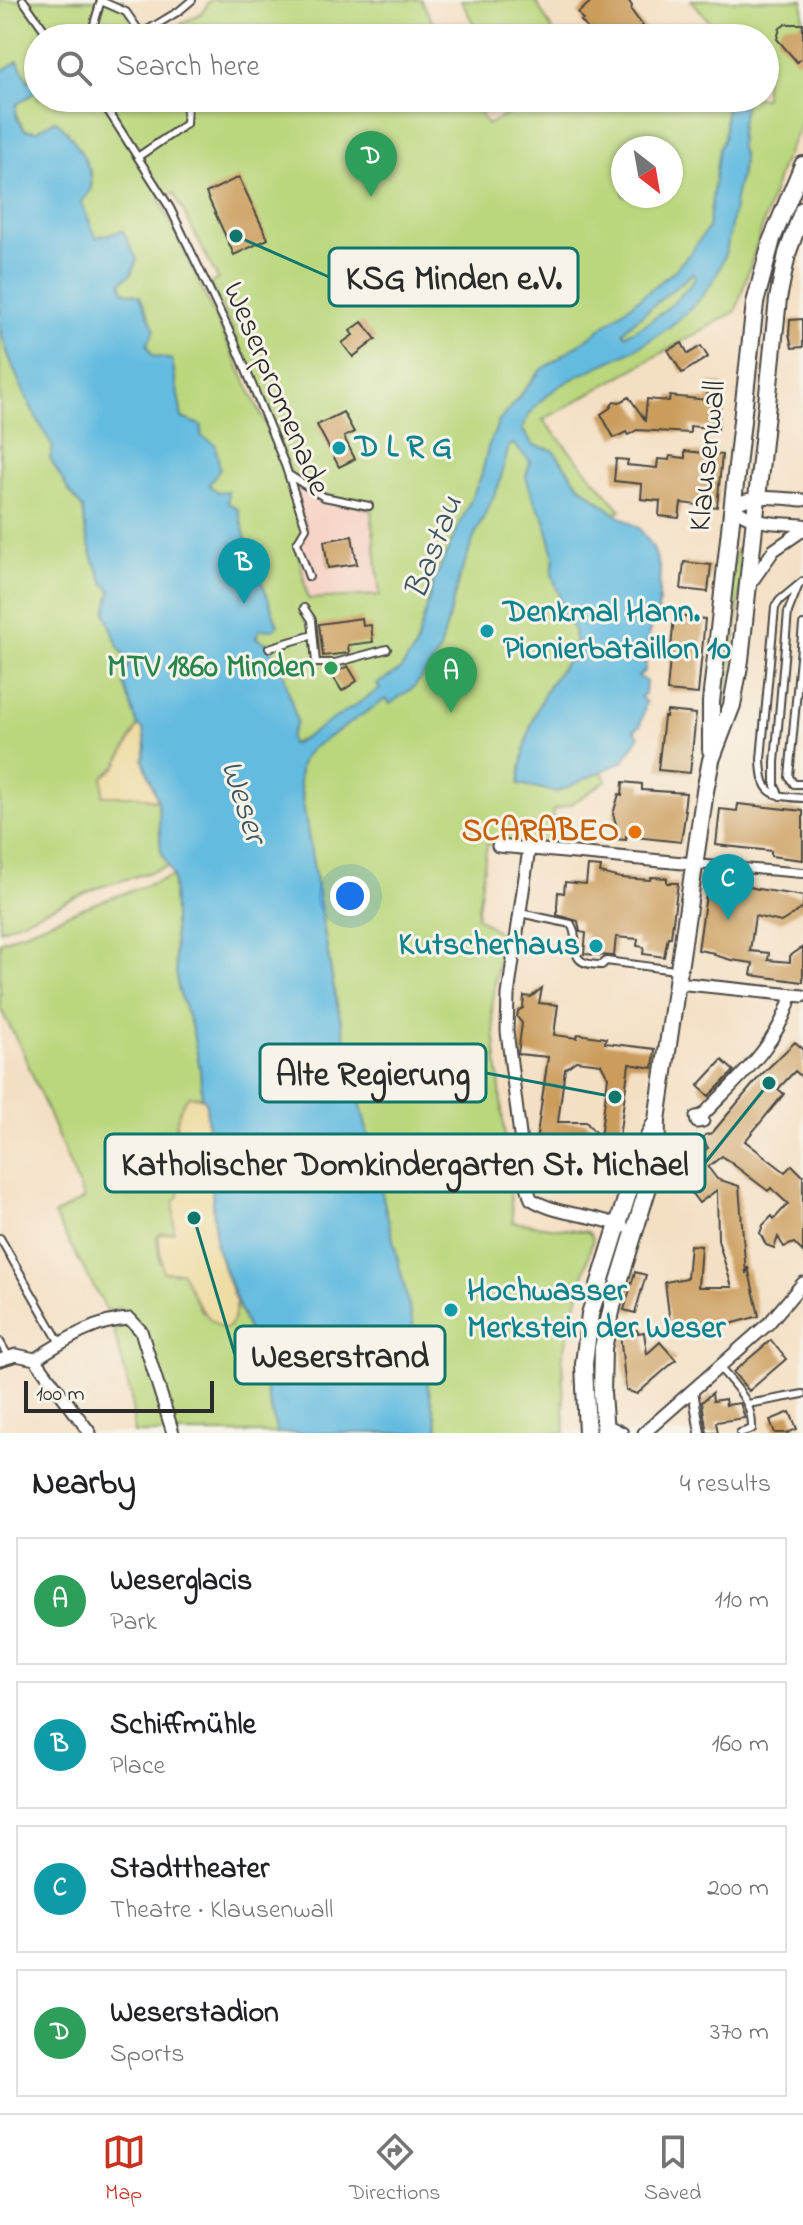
<!DOCTYPE html>
<meta charset="utf-8">
<style>
body{margin:0;font-family:"Indie Flower",sans-serif;background:#f2f2f2;color:#202124}
.compass{position:absolute;left:611px;top:136px;width:72px;height:72px;border-radius:50%;background:#fff;box-shadow:0 2px 6px #0004;rotate:149deg}
.scale{position:absolute;left:24px;bottom:20px;width:190px;box-sizing:border-box;padding-left:8px;border:4px solid #2b2b2b;border-top:0;font-size:22px;line-height:28px;white-space:nowrap;color:#2b2b2b;-webkit-text-stroke:6px #f7f3e8;paint-order:stroke}
.you{position:absolute;left:350px;top:896px;width:28px;height:28px;margin:-20px;border:6px solid #fff;border-radius:50%;background:#1a73e8;box-shadow:0 0 0 12px #1a73e833}
.badge{display:grid;place-items:center;width:52px;height:52px;border-radius:50%;background:#c8321e;color:#fff;font-size:26px;font-weight:700}
.pin{position:absolute;translate:-50% -66px;filter:drop-shadow(0 2px 4px #0008)}
.pin::after{content:'';position:absolute;top:42px;width:28px;height:24px;background:inherit;clip-path:polygon(0 0,100% 0,50% 100%)}
.list{margin:0;padding:0;list-style:none}
h2{display:flex;justify-content:space-between;align-items:center;height:104px;margin:0;padding:0 32px;font-size:34px}
h2 small{font-size:26px;font-weight:400;color:#757577}
.list li{display:grid;grid-template-columns:52px 1fr auto;gap:24px;align-items:center;box-sizing:border-box;height:128px;margin:0 16px 16px;padding:0 16px;border:2px solid #e0e0e0;border-radius:0px}
.list b{display:block;font-size:30px;white-space:nowrap}
.list p{margin:0;font-size:26px;white-space:nowrap;color:#757577}
.list em{font-size:26px;font-style:normal;color:#757577}
.icon{flex:none;width:44px;height:44px;fill:none;stroke:currentColor;stroke-width:2;stroke-linecap:round;stroke-linejoin:round}
.map{position:relative;flex:none;width:803px;height:1433px;overflow:hidden}
.search{position:absolute;background:#fff;box-shadow:0 2px 6px #0004;left:24px;right:24px;top:24px;height:88px;display:flex;align-items:center;gap:20px;box-sizing:border-box;padding:0 28px;border-radius:44px;color:#757577;font-size:30px}
.sheet{height:680px;background:#fff}
nav{display:flex;justify-content:space-around;align-items:center;box-sizing:border-box;height:112px;border-top:2px solid #e0e0e0;background:#fff;font-size:22px;color:#757577}
nav a{display:grid;justify-items:center;gap:4px}
nav .on{color:#c8321e}
.map>svg:first-child{display:block}
.built{fill:#f6d2c4}
.green{fill:#bad77d;stroke:#728154;stroke-width:2;fill-rule:evenodd}
.sand{fill:#eeda9e;stroke:#8c8264;stroke-width:2}
.water{fill:#63bbe0;stroke:#477386;stroke-width:2;fill-rule:evenodd}
.building{fill:#cb9c5b;fill-rule:evenodd}
.lines{fill:none;stroke-linecap:round;stroke-linejoin:round}
.service-casing{stroke:#494642;stroke-width:10}
.pedestrian-casing{stroke:#494642;stroke-width:12}
.minor-casing{stroke:#494642;stroke-width:15}
.secondary-casing{stroke:#494642;stroke-width:20}
.service{stroke:#fff;stroke-width:6}
.pedestrian{stroke:#fff;stroke-width:8}
.minor{stroke:#fff;stroke-width:11}
.secondary{stroke:#fff;stroke-width:16}
.culture-dot{fill:#0f9aa8;stroke:#f7f3e8;stroke-width:3}
.leisure-dot{fill:#2e9e5b;stroke:#f7f3e8;stroke-width:3}
.food-dot{fill:#e8710a;stroke:#f7f3e8;stroke-width:3}
.labels{text-anchor:middle;dominant-baseline:central;stroke-width:6;stroke-linejoin:round;paint-order:stroke}
.street-label{font-size:32px;fill:#2b2b2b;stroke:#f7f3e8}
.culture-label{font-size:32px;font-weight:bold;fill:#0d838f;stroke:#f7f3e8;text-anchor:start}
.leisure-label{font-size:32px;font-weight:bold;fill:#27864d;stroke:#f7f3e8;text-anchor:end}
.food-label{font-size:32px;font-weight:bold;fill:#c56008;stroke:#f7f3e8;text-anchor:end}
.water-label{font-size:34px;font-style:italic;fill:#3c5661;stroke:#f7f3e8}
.leader{fill:none;stroke:#0f766e;stroke-width:3}
.callout-dot{fill:#0f766e;stroke:#f7f3e8;stroke-width:3}
.callout{fill:#f7f3e8;stroke:#0f766e;stroke-width:3}
.callout-label{font-size:34px;text-anchor:middle;font-weight:bold;fill:#2b2b2b}
</style>
<div class="map">
<svg width="803" height="1433" viewBox="0 0 803 1433">
<rect width="100%" height="100%" fill="#f7f3e8"/>
<filter id="ink" filterUnits="userSpaceOnUse"><feTurbulence type="fractalNoise" baseFrequency=".0125" numOctaves="2"/><feDisplacementMap in="SourceGraphic" scale="16" xChannelSelector="R" yChannelSelector="G"/><feConvolveMatrix kernelMatrix="1 2 1 2 8 2 1 2 1" color-interpolation-filters="sRGB"/></filter>
<filter id="wash" filterUnits="userSpaceOnUse"><feTurbulence type="fractalNoise" baseFrequency=".006" numOctaves="4" result="noise"/><feDisplacementMap in="SourceGraphic" scale="32" xChannelSelector="R" yChannelSelector="G"/><feGaussianBlur stdDeviation="1.8" result="paint"/><feColorMatrix in="noise" values="0 0 0 0 0 0 0 0 0 0 0 0 0 0 0 0 0 1.4 0 .05"/><feComposite in="paint" operator="in"/></filter>
<g filter="url(#wash)">
<rect width="100%" height="100%" fill="#f4dfc3"/>
<path class="built" d="M293,480L323,501L371,510L381,595L308,599L296,545L306,527Z"/>
<path class="green" d="M0,0H123L147,38H38V79L28,81L18,61L0,72Z
M210,0H421L441,38H156L203,12Z
M461,0H535L557,38H481Z
M691,0H803V119L781,167L736,311L543,420L621,510L614,513L578,484L560,459L535,503L544,517L554,556L552,574L559,594L562,612L574,630L576,648L549,685L519,784L557,792L602,771L606,781L571,804L553,810L549,851L487,844L477,917L501,934L492,1009L513,1222L588,1232L593,1238L562,1359L565,1433H439L335,996L299,780L300,764L311,748L305,738L291,744L270,650L256,638L260,628L232,557V545L246,539L228,504L209,485L201,436L202,426L182,418L172,360L153,356L147,344L140,297L124,292L121,282L137,260L122,231L96,238L81,202L92,189L91,171L55,120L37,131L25,130L16,115V105L38,90V98H472L487,125L518,109L513,98H765V38H709L717,30ZM623,148H671V196H623ZM174,193L218,279L210,284L232,329L292,475L325,495L371,510L380,595L308,599L297,545L306,528L285,465L160,200Z
M0,329L7,352L31,407L54,448L68,490L83,509L86,534L93,558L104,583L111,591L118,646L129,662L124,684L138,726L116,767L103,777V795L137,796L158,801L161,851L170,866L97,888L0,930Z
M736,550L744,551L733,661L722,713L717,712Z
M173,876L175,959L178,988L192,1028L200,1069L202,1097L196,1096L176,1124L179,1196L174,1203V1233H162L157,1237L160,1262L173,1273L182,1272L201,1311L229,1326L236,1309L234,1296L255,1348L277,1433H134L131,1396L114,1331L128,1321L120,1308L107,1311L54,1215L84,1199L21,1048L0,1008V942L85,907Z"/>
<path class="sand" d="M138,726L143,728L146,748L144,760L158,801L137,796H103V777L116,767Z
M189,1096L204,1098L206,1102L216,1247L236,1303L234,1318L229,1326L224,1329C200,1316 194,1296 182,1272H163L158,1235L174,1232V1202L179,1196C178,1169 167,1116 189,1096Z"/>
<path class="water" d="M18,61L28,81L38,79V90L16,105V116L25,130L37,131L55,120C70,131 94,167 91,186C91,192 85,197 81,202L96,237L123,231L137,260L131,274L121,282L124,291L140,296L155,330L147,344L153,356L172,360L182,418L202,426L201,436L215,444L220,469L209,485L218,492L228,491V503L238,509L246,539L233,545L232,557L254,561L278,625L273,630L260,629L256,638L267,643L270,650L279,657L297,722L290,737L291,744H295L380,689L377,684L400,670L415,649L434,581L481,477L488,447L499,421L540,371L595,333L674,271L691,252L708,228L719,148L724,138L727,98H746C743,114 738,131 740,147C740,151 743,154 743,158C743,170 738,183 736,194C731,220 730,248 718,272C700,307 663,334 629,352C591,372 539,385 522,429L533,445L553,450L579,485L614,513L640,529L653,548L660,570L658,617L651,622L647,643L640,649L646,655L645,671L638,676L646,681L645,694L640,697L646,702L640,726L634,730L639,736C635,747 627,751 624,761L557,792L519,784C523,751 532,711 551,683C559,671 568,660 576,648L574,630L562,612L559,594L552,574L554,556L544,517L535,503L526,477L530,461L513,444L509,446L499,485L475,535L459,579L440,650L433,663L414,687L390,704L386,699L311,749C301,759 300,766 299,780L335,996L439,1433H277L255,1348L216,1247L206,1102L202,1097L200,1069L192,1028L178,988L175,959L173,876L161,851L158,801L143,760L146,747L143,729L138,726L124,684L129,662L118,646L106,613L111,591L104,583L93,558L86,534L83,509L68,490L50,458L53,447C31,410 12,371 0,329V72ZM693,273L695,275L694,280C675,304 653,322 625,335L623,332L631,324Z"/>
<g id="blocks">
<path class="building" d="M593,0H628L632,6L631,10L648,33L643,38H595L581,21L583,20L578,13Z
M786,24H803V57L797,62L777,39L780,28Z
M239,177L268,239L234,255L206,193Z
M803,319V347L792,348L789,334L790,320Z
M362,322L376,339L353,357L342,343L353,335L350,331Z
M682,343L688,354L701,346L708,357L682,373L668,350Z
M709,383L723,384L718,429L690,426V433L637,430L628,435L626,432L614,438L601,414L610,408L614,401L620,402L629,397L645,420L647,399L669,401L670,396L707,400Z
M343,412L354,432L344,437L355,459L339,467L317,425Z
M685,451L722,455L717,507L681,503L679,518L659,516L660,501L641,499L642,484L614,481L616,459L628,460L627,465L657,468L658,459L669,460L670,456L685,458Z
M352,536L357,564L328,568L324,541Z
M684,562L711,565L708,592L681,589Z
M674,616L705,619L698,694L667,691Z
M362,618L363,626L371,625L373,642L348,645L349,653L323,656L319,624Z
M348,666L357,681L342,691L332,675Z
M667,711L696,714L690,773L658,770L664,717H666Z
M623,782L642,784V790L686,793L684,810H686L681,842L626,836V840L614,839L616,824L613,814L619,794L622,795Z
M738,804L803,811V860L771,856V851L716,845L720,809L737,811Z
M588,866L601,867L600,873L621,878L650,880L651,877L667,878V883H678L671,937H668L664,957L643,954L644,947L637,946L638,939L616,937L614,956L584,954L586,933L580,932L578,921L557,915V906L558,892L564,893L565,882L586,884Z
M721,879L746,882V886L758,889L803,896V908L781,922L755,916L750,951L769,953L768,960L790,962V956L803,947V982L751,975L753,963L731,960L714,955L715,953L698,950L708,881L720,883Z
M542,988L539,1003L558,1005L554,1035L577,1038L578,1034L606,1038L605,1043L655,1049L653,1068L629,1064L616,1160L592,1157L591,1164L584,1163L583,1169L565,1166L566,1160L558,1159L559,1152L535,1149L548,1057L518,1054L522,1023L517,1017L518,1011L523,1008L524,996L531,997ZM576,1061L601,1064L608,1077L600,1138L586,1122H558L565,1069Z
M795,1042L803,1049V1078L795,1071L778,1089L784,1094L745,1141L785,1172L792,1165L803,1176V1252L794,1243L784,1247L778,1237L774,1248L766,1245L760,1233L763,1225L772,1216L774,1219L788,1204L771,1188L768,1191L722,1156L708,1167L717,1179L739,1186L746,1274L748,1267L759,1316L709,1330H697L670,1323L665,1282L687,1278L690,1245L701,1246L698,1287H732L718,1240L717,1190L699,1203L676,1172L708,1148L703,1139L705,1135L712,1133L760,1076Z
M722,1060L734,1071L709,1096L698,1086Z
M635,1272L646,1275L635,1313L624,1310Z
M637,1330L638,1333L644,1332L647,1354L660,1342L676,1360L637,1394L626,1390L620,1334Z
M771,1340L786,1359L749,1391L733,1372Z
M712,1393L713,1401L725,1399L726,1405L740,1403L745,1418L716,1422L718,1433H707L702,1402Z
M790,1412L797,1429L787,1433H775L770,1420Z"/>
</g>
</g>
<g filter="url(#ink)">
<use href="#blocks" fill-opacity="0" stroke="#494642" stroke-width="2"/>
<g class="lines">
<defs>
<path id="service" d="M23,0L50,38
M101,1L126,12L144,38
M141,34L179,11L192,0
M90,38L101,0
M100,98L170,208L235,343L285,465L306,528L297,543L309,577
M139,156L186,124L187,107L182,98
M289,475L324,497L369,506
M803,581L780,600L775,607L761,759C762,794 770,796 803,798
M304,608L312,620L316,663H335L387,649
M803,625L789,777L794,784H803
M269,648L313,635
M780,796L775,786V762L788,612L798,587
M520,913L571,924C583,945 563,965 602,965L606,961L675,970
M0,1238L60,1343
M0,1342L8,1356
M719,1367C736,1387 753,1402 752,1429L740,1433
M748,1404L803,1394"/>
<path id="pedestrian" d="M694,864L803,873
M693,1391L700,1433"/>
<path id="minor" d="M803,500C778,498 755,493 732,506C752,525 776,523 803,525
M750,584L774,550L803,530
M498,846L694,864
M529,849L508,995L507,1031L526,1183L531,1199C561,1217 592,1213 623,1227
M677,983L803,996
M702,1116L703,1121L697,1122L696,1117L702,1116C736,1080 778,1046 791,996
M35,1359C64,1341 95,1320 130,1319L141,1331L173,1433
M0,1360L16,1355L35,1359L90,1433
M604,1424L622,1433
M644,1433L769,1323L803,1283"/>
<path id="secondary" d="M711,750V702L755,303L772,239L803,165
M587,1433L584,1364L590,1314L639,1158L654,1126
M605,1433L602,1393L603,1348L614,1298L656,1161L657,1120L705,791L711,760L732,705L740,660L778,299L787,254L803,210"/>
</defs>
<use href="#service" class="service-casing"/>
<use href="#pedestrian" class="pedestrian-casing"/>
<use href="#minor" class="minor-casing"/>
<use href="#secondary" class="secondary-casing"/>
<use href="#service" class="service"/>
<use href="#pedestrian" class="pedestrian"/>
<use href="#minor" class="minor"/>
<use href="#secondary" class="secondary"/>
</g>
</g>
<g class="culture-dot">
<circle cx="339" cy="448" r="8"/>
<circle cx="487" cy="631" r="8"/>
<circle cx="596" cy="946" r="8"/>
<circle cx="451" cy="1310" r="8"/>
</g>
<circle class="leisure-dot" cx="331" cy="668" r="8"/>
<circle class="food-dot" cx="635" cy="832" r="8"/>
<g class="labels">
<g class="street-label">
<text transform="translate(275 389) rotate(67)">Weserpromenade</text>
<text transform="translate(709 456) rotate(-84)">Klausenwall</text>
</g>
<g class="culture-label">
<text x="355" y="448">D L R G</text>
<text x="503" y="613">Denkmal Hann.<tspan x="503" dy="37">Pionierbataillon 10</tspan></text>
<text x="580" y="946" text-anchor="end">Kutscherhaus</text>
<text x="467" y="1292">Hochwasser<tspan x="467" dy="37">Merkstein der Weser</tspan></text>
</g>
<g class="leisure-label">
<text x="315" y="668">MTV 1860 Minden</text>
</g>
<g class="food-label">
<text x="619" y="832">SCARABEO</text>
</g>
<g class="water-label">
<text transform="translate(435 548) rotate(-69)">Bastau</text>
<text transform="translate(242 802) rotate(72)">Weser</text>
</g>
</g>
<path class="leader" d="M236 236L329 277M615 1097L486 1073M769 1083L705 1163M194 1218L235 1355"/>
<g class="callout-dot">
<circle cx="236" cy="236" r="8"/>
<circle cx="615" cy="1097" r="8"/>
<circle cx="769" cy="1083" r="8"/>
<circle cx="194" cy="1218" r="8"/>
</g>
<g class="callout">
<rect x="329" y="248" width="249" height="58" rx="8"/>
<rect x="260" y="1044" width="226" height="58" rx="8"/>
<rect x="105" y="1134" width="600" height="58" rx="8"/>
<rect x="235" y="1326" width="210" height="58" rx="8"/>
</g>
<g class="callout-label">
<text x="454" y="289">KSG Minden e.V.</text>
<text x="373" y="1085">Alte Regierung</text>
<text x="405" y="1175">Katholischer Domkindergarten St. Michael</text>
<text x="340" y="1367">Weserstrand</text>
</g>
</svg>
<svg class="compass" viewBox="-18 -18 36 36"><path d="M0-13l5 13h-10z" fill="#e53935"/><path d="M0 13l5-13h-10z" fill="#757577"/></svg>
<div class="scale">100 m</div>
<div class="you"></div>
<div class="pin badge" style="left:451px;top:713px;background:#2e9e5b">A</div>
<div class="pin badge" style="left:244px;top:604px;background:#0f9aa8">B</div>
<div class="pin badge" style="left:728px;top:920px;background:#0f9aa8">C</div>
<div class="pin badge" style="left:371px;top:197px;background:#2e9e5b">D</div>
<div class="search"><svg class="icon" aria-label="search" viewBox="0 0 24 24"><circle cx="10" cy="10" r="6"/><path d="M15 15l6 6"/></svg>Search here</div>
</div>
<section class="sheet">
<h2>Nearby<small>4 results</small></h2>
<ul class="list">
<li><span class="badge" style="background:#2e9e5b">A</span><div><b>Weserglacis</b><p>Park</p></div><em>110 m</em></li>
<li><span class="badge" style="background:#0f9aa8">B</span><div><b>Schiffmühle</b><p>Place</p></div><em>160 m</em></li>
<li><span class="badge" style="background:#0f9aa8">C</span><div><b>Stadttheater</b><p>Theatre · Klausenwall</p></div><em>200 m</em></li>
<li><span class="badge" style="background:#2e9e5b">D</span><div><b>Weserstadion</b><p>Sports</p></div><em>370 m</em></li>
</ul>
</section>
<nav>
<a class="on"><svg class="icon" aria-label="map" viewBox="0 0 24 24"><path d="M3 6l6-2 6 2 6-2v14l-6 2-6-2-6 2zM9 4v14M15 6v14"/></svg>Map</a>
<a><svg class="icon" aria-label="directions" viewBox="0 0 24 24"><path d="M12 3l9 9-9 9-9-9zM9 14v-3h6M13 9l2 2-2 2"/></svg>Directions</a>
<a><svg class="icon" aria-label="saved" viewBox="0 0 24 24"><path d="M7 4h10v16l-5-4-5 4z"/></svg>Saved</a>
</nav>
